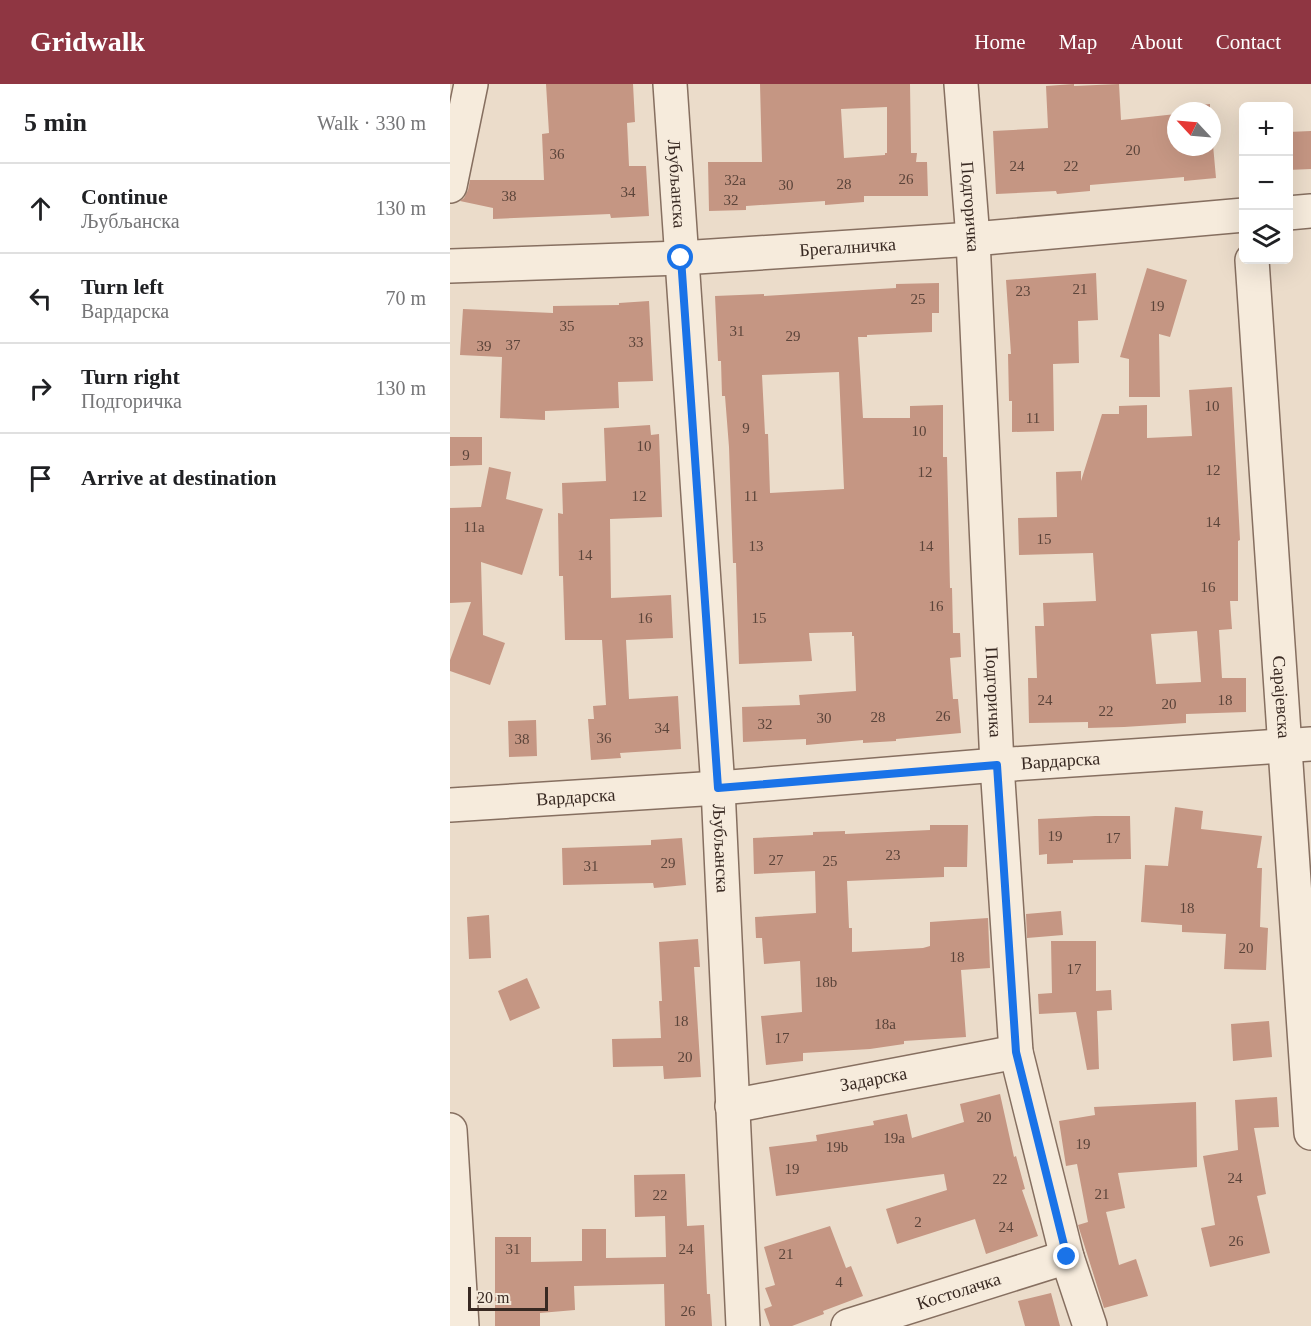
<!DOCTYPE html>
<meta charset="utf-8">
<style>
body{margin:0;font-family:Georgia,serif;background:#f2f2f2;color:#202124}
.controls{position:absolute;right:18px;top:18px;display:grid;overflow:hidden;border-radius:9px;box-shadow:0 6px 24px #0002}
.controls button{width:54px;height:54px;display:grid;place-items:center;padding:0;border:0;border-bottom:2px solid #e0e0e0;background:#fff;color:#202124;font:30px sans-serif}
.compass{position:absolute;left:717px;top:18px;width:54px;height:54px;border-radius:50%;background:#fff;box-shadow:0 6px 24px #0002;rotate:296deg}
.scale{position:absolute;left:18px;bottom:15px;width:80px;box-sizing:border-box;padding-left:6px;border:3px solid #382922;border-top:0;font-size:16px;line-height:21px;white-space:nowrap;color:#382922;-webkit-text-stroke:4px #f3e8d9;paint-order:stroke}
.stop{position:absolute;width:18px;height:18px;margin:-14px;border:4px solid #1a73e8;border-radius:50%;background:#fff}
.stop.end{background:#1a73e8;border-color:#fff;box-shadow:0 2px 6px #0008}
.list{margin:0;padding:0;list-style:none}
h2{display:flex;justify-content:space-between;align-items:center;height:78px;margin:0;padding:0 24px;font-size:26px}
h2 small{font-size:20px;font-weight:400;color:#757577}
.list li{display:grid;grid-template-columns:39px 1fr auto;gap:18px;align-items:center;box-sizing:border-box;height:90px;padding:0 24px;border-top:2px solid #e0e0e0}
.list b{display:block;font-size:22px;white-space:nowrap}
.list p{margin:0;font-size:20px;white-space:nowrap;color:#757577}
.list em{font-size:20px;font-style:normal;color:#757577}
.icon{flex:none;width:33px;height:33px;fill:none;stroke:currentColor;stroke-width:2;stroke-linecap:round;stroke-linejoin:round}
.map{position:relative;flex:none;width:861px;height:1242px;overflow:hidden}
header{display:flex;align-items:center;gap:36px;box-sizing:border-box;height:84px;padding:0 30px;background:#8f3642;color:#fff}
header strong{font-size:28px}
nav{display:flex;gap:33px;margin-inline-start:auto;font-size:21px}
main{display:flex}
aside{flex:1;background:#fff}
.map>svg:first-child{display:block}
.building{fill:#c59683;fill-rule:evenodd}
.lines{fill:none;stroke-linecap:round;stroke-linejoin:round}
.minor-casing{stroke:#866f60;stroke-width:36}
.minor{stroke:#f6ebdc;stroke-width:33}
.route{stroke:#1a73e8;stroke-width:8}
.labels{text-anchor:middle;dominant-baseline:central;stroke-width:5;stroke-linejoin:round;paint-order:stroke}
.number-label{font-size:15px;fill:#5b443a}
.street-label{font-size:18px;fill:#382922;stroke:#f3e8d9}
</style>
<header>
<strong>Gridwalk</strong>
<nav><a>Home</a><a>Map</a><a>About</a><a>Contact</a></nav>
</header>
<main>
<aside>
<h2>5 min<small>Walk · 330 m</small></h2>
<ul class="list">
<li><svg class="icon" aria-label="ahead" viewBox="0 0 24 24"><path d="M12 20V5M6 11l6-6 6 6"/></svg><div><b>Continue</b><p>Љубљанска</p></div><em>130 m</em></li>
<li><svg class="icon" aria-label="left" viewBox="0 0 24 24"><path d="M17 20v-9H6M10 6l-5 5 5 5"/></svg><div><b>Turn left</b><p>Вардарска</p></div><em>70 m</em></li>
<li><svg class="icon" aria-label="right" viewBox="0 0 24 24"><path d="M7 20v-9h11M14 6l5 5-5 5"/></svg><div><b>Turn right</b><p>Подгоричка</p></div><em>130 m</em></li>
<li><svg class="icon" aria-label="arrive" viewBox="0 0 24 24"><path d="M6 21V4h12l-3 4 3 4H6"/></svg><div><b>Arrive at destination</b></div></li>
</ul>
</aside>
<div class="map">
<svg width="861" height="1242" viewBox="0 0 861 1242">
<rect width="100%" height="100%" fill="#ebdcca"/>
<path class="building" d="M96,0H183L185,38L177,39L179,82H196L199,132L161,134L160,130L43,135V124L10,117L14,114L18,106L20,96H94L92,50L99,49Z
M310,0H460L461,69H467L466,78H477L478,112H414V118L375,121V117L296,122V126L259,127L258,78H312ZM437,23V69H435V71L394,74L391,25Z
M624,0V2L669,0L671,36L726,30V63H762V50L766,94L734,97V93L640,101V107L607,110L606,107L546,110L543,47L598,44L596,2Z
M760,20V27H729L728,23Z
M861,47V85L838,86V48Z
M697,184L737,196L720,253L709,250L710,313H679V275L670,273Z
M646,189L648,236L628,237L629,279L603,280L604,347L562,348V317H559L558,270H561L556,196Z
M489,199V229H482V248L417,251V253H408L413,334H460V322L493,321V373H497L500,504H502L503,549H510L511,573L500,574L503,615H508L511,649L446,655V657L413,659V656L356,661V655L293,658L292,623L350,621L349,611L406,607L404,552H402V548L359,549L362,577L289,580L286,479H283L279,363L275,312H272L271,277H268L265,212L314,210V212L446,204V200ZM389,288L394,405L320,409L318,350H315L312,291Z
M199,217L203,297L168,298L169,324L95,327V336L50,334L52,273L10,271L13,225L103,229V222L169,221V219Z
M782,303L790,456L788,457V517H780L782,545L769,546L772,594H796V628L736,630V639L674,643L638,644V638L579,639L578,594H587L585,542H594L593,519L646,517L643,469L569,471L568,434L607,433L606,388L631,387V397L652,330H669V322L697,321V354L742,352L739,306ZM747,547L751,598L706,600L701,550Z
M200,341L201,351L209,350L212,433L160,435L161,514L221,511L223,554L176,556L179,615L228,612L231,665L170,669L171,674L141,676L138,635H144L143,622L156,621L152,556H115L113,492H109L108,429L113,430L112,399L156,397L154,344Z
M0,353H32V381L0,382Z
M39,383L61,388L56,415L93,425L72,491L31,478L33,551L55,559L40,601L0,587V576L21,518L0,519V424L31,423Z
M86,636L87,672L59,673L58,637Z
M725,723L753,727L751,745L812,752L807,784H812L810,843L818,844L816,886L774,885L776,850L732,848V841L691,838L695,781L718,782Z
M645,732H680L681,775L623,776V779L597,780V770L589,771L588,735Z
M480,741H518L517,783H494V793L397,797L399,844H402V868L473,864L480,862V838L538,834L540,884L511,886L516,953L454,957V960L420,965L353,969V977L316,981L311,932L352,928L350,877L314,880L312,854H306L305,833L366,829L365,787L304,790L303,754L363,751V748L395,747V750L480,746Z
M232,754L236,801L204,804L203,799L113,801L112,764L201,761V756Z
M611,827L613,851L577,854L576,830Z
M39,831L41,874L19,875L17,833Z
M248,855L250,883H244L251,993L214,995L213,982L163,983L162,955L211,954L209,917H212L209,858Z
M601,857H646V907L661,906L662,926L647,927L649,985L637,986L626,928L589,930L588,910L602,909Z
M77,894L90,924L60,937L48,907Z
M819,937L822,973L783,977L781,940Z
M550,1010L564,1073L566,1072L575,1105L572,1106L588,1152L536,1170L525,1135L447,1160L436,1125L497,1106L494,1090L326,1112L319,1063L367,1057L366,1051L424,1041L423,1037L457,1030L462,1054L514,1038L510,1020Z
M827,1013L829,1043L804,1044L816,1110L807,1112L820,1169L760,1183L751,1144L765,1141L753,1072L788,1066L785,1016Z
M746,1018L747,1083L668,1089L675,1124L656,1128L669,1181L686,1175L698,1212L654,1224L628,1141L638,1138L627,1080L616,1082L609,1037L645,1031L644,1023Z
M235,1090L237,1142L254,1141L257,1210H260L262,1242H215L214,1200L124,1202L125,1226L90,1229V1242H45V1153H81V1178L132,1177V1145H156V1174L216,1173L215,1132L185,1133L184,1091Z
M380,1142L396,1184L401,1182L413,1212L373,1227L374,1230L342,1242H320L314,1225L322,1222L315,1204L325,1201L314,1163Z
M601,1209L610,1242H575L568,1217Z"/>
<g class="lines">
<defs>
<g id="minor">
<path id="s1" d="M220,0L268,704L293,1242"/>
<path id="s2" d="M511,0L523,155L547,681L566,968L617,1173L640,1242"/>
<path d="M0,102L21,0"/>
<path d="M838,129L861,127"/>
<path id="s3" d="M802,176L861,1049"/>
<path id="s4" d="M0,182L231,174L523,155L794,131"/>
<path id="s5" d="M0,721L268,704L547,681L861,660"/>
<path id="s6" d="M282,1022L566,968"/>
<path d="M0,1046L12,1242"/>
<path id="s7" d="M398,1242L617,1173"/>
</g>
</defs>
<use href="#minor" class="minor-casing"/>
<use href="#minor" class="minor"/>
</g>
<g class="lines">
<path class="route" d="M231,174L268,704L547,681L566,968L617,1173"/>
</g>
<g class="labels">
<g class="number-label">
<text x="683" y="66">20</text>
<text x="107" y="70">36</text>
<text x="567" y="82">24</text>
<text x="621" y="82">22</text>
<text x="456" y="95">26</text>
<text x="285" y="96">32a</text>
<text x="394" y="100">28</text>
<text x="336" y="101">30</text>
<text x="178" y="108">34</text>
<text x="59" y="112">38</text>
<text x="281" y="116">32</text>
<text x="630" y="205">21</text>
<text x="573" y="207">23</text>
<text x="468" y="215">25</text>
<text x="707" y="222">19</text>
<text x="117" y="242">35</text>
<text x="287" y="247">31</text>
<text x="343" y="252">29</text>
<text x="186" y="258">33</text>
<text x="63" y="261">37</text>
<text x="34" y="262">39</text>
<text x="762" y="322">10</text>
<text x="583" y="334">11</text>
<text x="296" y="344">9</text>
<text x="469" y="347">10</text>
<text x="194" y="362">10</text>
<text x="16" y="371">9</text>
<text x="763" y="386">12</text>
<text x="475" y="388">12</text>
<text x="189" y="412">12</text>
<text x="301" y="412">11</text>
<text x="763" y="438">14</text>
<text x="24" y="443">11a</text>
<text x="594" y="455">15</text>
<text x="306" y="462">13</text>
<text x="476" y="462">14</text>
<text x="135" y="471">14</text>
<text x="758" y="503">16</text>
<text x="486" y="522">16</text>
<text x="195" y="534">16</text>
<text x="309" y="534">15</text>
<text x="595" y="616">24</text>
<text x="775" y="616">18</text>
<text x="719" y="620">20</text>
<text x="656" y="627">22</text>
<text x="493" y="632">26</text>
<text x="428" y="633">28</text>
<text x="374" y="634">30</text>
<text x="315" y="640">32</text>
<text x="212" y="644">34</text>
<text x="154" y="654">36</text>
<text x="72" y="655">38</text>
<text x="605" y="752">19</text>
<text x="663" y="754">17</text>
<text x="443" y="771">23</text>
<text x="326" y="776">27</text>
<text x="380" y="777">25</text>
<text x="218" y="779">29</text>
<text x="141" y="782">31</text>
<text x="737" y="824">18</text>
<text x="796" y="864">20</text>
<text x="507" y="873">18</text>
<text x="624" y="885">17</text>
<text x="376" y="898">18b</text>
<text x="231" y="937">18</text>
<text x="435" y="940">18a</text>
<text x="332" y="954">17</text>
<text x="235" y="973">20</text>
<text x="534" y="1033">20</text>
<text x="444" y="1054">19a</text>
<text x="633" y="1060">19</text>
<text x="387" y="1063">19b</text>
<text x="342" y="1085">19</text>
<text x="785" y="1094">24</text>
<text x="550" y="1095">22</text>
<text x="652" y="1110">21</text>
<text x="210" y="1111">22</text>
<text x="468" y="1138">2</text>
<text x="556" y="1143">24</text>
<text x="786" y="1157">26</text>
<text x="63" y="1165">31</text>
<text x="236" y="1165">24</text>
<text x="336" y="1170">21</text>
<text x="389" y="1198">4</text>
<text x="238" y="1227">26</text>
</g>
<g class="street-label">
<text stroke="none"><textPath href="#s1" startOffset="100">Љубљанска</textPath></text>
<text stroke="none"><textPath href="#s2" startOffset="123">Подгоричка</textPath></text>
<text stroke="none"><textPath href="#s4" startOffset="398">Брегалничка</textPath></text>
<text stroke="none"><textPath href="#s2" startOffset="609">Подгоричка</textPath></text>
<text stroke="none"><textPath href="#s3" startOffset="438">Сарајевска</textPath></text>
<text stroke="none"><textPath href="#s5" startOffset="612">Вардарска</textPath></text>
<text stroke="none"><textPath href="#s5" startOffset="126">Вардарска</textPath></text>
<text stroke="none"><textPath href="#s1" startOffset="766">Љубљанска</textPath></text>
<text stroke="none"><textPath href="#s6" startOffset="144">Задарска</textPath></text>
<text stroke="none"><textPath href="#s7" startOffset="116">Костолачка</textPath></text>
</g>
</g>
</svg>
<div class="controls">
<button>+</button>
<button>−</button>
<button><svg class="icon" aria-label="layers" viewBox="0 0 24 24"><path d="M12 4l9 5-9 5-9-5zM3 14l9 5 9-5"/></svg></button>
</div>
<svg class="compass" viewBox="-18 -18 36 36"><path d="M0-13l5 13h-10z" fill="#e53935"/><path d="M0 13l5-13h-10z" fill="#757577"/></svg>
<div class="scale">20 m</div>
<div class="stop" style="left:231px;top:174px"></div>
<div class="stop end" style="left:617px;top:1173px"></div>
</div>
</main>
